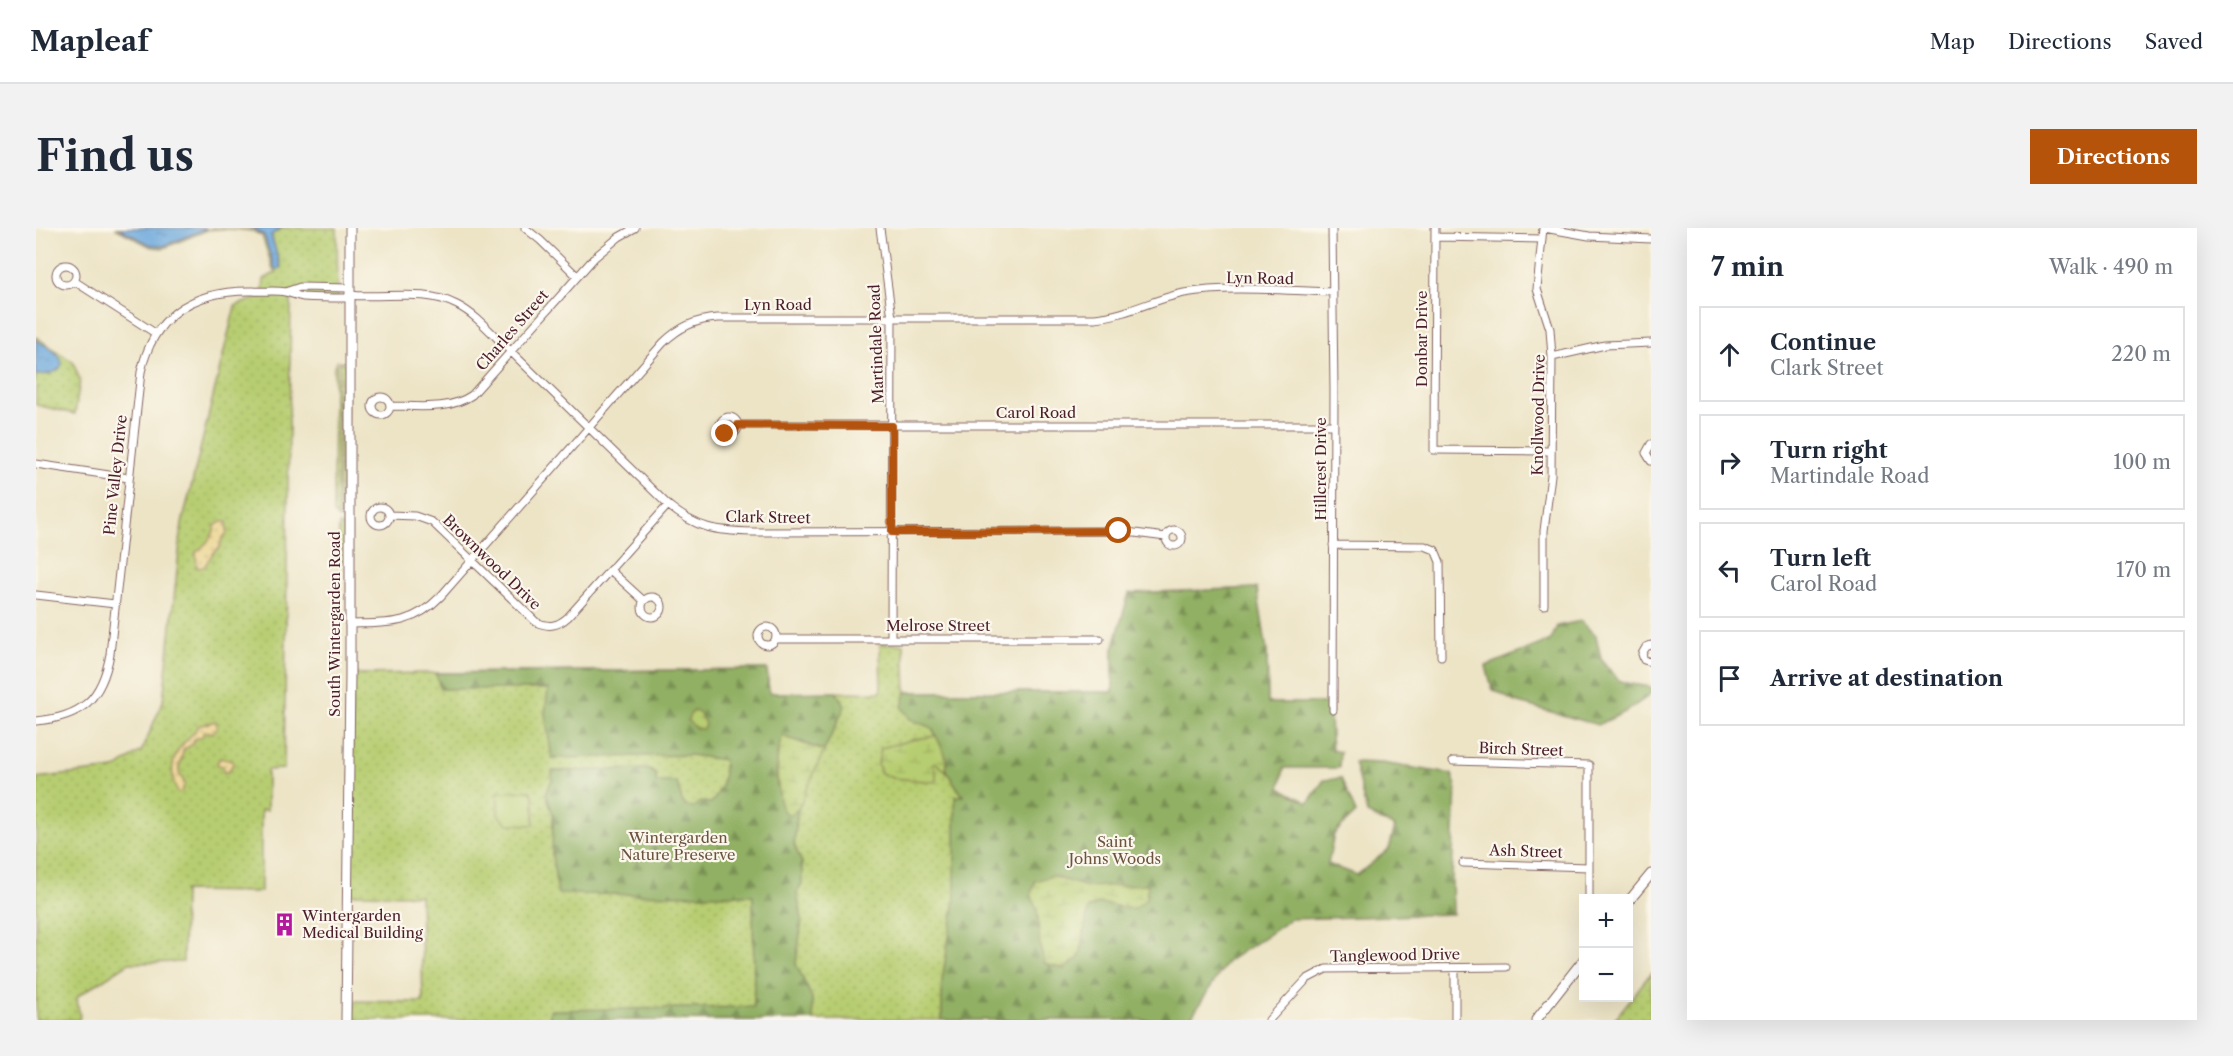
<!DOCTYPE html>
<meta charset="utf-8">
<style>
body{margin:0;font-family:"Libre Caslon Text",serif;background:#f2f2f3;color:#1f2937}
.controls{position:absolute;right:18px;bottom:18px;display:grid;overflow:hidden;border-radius:0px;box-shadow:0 6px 24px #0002}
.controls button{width:54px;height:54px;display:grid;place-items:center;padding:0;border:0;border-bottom:2px solid #e0e1e3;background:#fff;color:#1f2937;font:30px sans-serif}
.stop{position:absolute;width:18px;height:18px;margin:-14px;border:4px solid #b45309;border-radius:50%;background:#fff}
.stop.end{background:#b45309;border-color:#fff;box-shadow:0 2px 6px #0008}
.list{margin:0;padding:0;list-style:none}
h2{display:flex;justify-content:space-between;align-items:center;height:78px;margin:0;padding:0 24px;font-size:26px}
h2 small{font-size:20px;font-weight:400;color:#747a83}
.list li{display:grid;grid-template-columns:39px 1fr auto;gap:18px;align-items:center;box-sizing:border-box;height:96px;margin:0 12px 12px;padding:0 12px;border:2px solid #e0e1e3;border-radius:0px}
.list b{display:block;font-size:22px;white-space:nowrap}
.list p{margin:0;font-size:20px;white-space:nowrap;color:#747a83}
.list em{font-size:20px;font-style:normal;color:#747a83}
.icon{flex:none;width:33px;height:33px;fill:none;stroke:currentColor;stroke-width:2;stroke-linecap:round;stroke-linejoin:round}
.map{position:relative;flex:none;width:1615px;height:792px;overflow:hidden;border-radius:0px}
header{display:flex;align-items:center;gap:36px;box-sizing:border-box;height:84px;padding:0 30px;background:#fff;border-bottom:2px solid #e0e1e3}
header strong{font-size:28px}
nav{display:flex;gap:33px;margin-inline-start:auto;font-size:21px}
.intro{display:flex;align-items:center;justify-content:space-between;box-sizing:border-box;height:144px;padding:0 36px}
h1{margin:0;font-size:42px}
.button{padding:15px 27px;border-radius:0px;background:#b45309;color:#fff;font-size:21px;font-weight:700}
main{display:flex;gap:36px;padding:0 36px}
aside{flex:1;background:#fff;border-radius:0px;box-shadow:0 6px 24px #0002}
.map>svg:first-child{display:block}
.grass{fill:url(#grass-dots);stroke:#80764e;stroke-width:1.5}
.forest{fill:url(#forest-firs);stroke:#6e6847;stroke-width:1.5}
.wetland{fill:url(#wetland-marsh);stroke:#80764e;stroke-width:1.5}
.sand{fill:url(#sand-dots);stroke:#9c7c64;stroke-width:1.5}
.garden{fill:#b7cd71;stroke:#80764e;stroke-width:1.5}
.water{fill:url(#water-ripples);stroke:#5a6384;stroke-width:1.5}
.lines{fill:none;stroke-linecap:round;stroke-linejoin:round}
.street-casing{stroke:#836461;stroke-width:9}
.secondary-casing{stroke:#836461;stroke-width:11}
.street{stroke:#fff;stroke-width:7}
.secondary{stroke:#fff;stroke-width:9}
.route{stroke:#b45309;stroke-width:8}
.labels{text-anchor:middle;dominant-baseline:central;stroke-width:4.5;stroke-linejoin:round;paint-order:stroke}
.street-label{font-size:15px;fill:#4a1f2b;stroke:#fbf7ec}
.park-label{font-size:15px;fill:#6b5340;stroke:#fbf7ec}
.poi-label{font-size:15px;fill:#4a1f2b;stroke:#fbf7ec;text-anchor:start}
</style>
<header>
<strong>Mapleaf</strong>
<nav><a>Map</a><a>Directions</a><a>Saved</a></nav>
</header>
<div class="intro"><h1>Find us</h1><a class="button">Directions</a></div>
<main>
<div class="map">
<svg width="1615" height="792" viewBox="0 0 1615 792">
<defs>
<pattern id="grass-dots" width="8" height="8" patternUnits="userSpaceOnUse" patternTransform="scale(1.5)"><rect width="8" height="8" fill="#b7cd71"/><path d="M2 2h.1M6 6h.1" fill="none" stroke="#9fb062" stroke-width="1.8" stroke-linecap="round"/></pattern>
<pattern id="forest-firs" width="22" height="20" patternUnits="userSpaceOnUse" patternTransform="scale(1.5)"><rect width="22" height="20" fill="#91b063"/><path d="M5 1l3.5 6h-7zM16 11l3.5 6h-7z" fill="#788f52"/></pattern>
<pattern id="wetland-marsh" width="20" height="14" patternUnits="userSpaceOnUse" patternTransform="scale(1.5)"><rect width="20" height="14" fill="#b7cd71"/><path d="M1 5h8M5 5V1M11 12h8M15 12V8" fill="none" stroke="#9fb062"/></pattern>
<pattern id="sand-dots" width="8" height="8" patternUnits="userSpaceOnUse" patternTransform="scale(1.5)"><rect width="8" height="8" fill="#eeda9e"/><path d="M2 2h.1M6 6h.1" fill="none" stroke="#cebb88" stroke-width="1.8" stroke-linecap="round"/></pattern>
<pattern id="water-ripples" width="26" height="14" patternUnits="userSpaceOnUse" patternTransform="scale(1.5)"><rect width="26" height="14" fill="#6aa7dc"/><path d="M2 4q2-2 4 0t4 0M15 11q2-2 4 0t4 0" fill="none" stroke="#5987b3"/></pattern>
</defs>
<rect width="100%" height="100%" fill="#fbf7ec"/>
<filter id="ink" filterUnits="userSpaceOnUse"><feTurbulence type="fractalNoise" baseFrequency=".0167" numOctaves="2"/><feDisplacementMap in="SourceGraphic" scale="12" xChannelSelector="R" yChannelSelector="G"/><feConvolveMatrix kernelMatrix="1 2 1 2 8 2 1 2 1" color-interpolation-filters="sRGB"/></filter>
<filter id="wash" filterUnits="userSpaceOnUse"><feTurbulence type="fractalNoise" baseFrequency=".008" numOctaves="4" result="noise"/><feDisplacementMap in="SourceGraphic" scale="24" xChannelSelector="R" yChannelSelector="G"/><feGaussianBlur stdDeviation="1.35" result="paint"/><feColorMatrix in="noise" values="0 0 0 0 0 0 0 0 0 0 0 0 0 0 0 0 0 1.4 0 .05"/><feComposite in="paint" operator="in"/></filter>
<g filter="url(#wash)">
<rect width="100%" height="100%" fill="#ede4c6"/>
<path class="grass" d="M79,0H83L93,7L163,3C179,0 216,0 228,7L239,40L245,39L235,7L246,0H301L302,72L255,71L248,541L231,542V582H225V664L148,663L147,734L93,735L42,768C39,777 46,784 43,792H0V550L79,541L106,522L127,473L146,296L199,78L226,68L228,51L241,44L237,41L226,8L215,2L176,0L128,20L115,19Z
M0,109L37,134L44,152L39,186L0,177V147L15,146L21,126L0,112Z
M301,133V290L297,285L298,138Z
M304,133L310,136V287L303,291Z
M303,297L310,301V334L302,333Z
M844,416H868L870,464H1077V421L1231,423L1232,475H1293L1294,538L1230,537L1141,792H317L318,773L387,774L384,667L315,666L316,446L731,441L733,465L845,464Z
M1615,745V792H1578Z"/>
<path class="forest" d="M1221,360L1231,423L1232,475H1293L1296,522L1304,524L1303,540H1248L1244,560L1272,575L1288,552L1305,550L1320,585L1298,606L1292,636L1321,647L1353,621L1359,599L1331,586L1318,534L1346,535L1416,546L1420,558L1416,651L1417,686L1255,691L1191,734L1155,789V792H906V753L919,672V568H927L910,543L911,531L896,500L874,491L866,479L870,464H1077V421L1093,365Z
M1545,393L1560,408L1565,431L1582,452L1594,456L1615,459V466L1591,483L1562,497L1479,474L1456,461L1450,438L1515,412L1521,398Z
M731,441L733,465L800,464L809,478L788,523L760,512L742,520C739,542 738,569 754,586L762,581L758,616L766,635V655L761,665L766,691L760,736L776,770L777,792H514V782L718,779L717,667L522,666L516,628L517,586L510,565L516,552V543L611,541L620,546V554H641L646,573L650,578L658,579L664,574L675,575C686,562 689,549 688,532L654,527L516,530L509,486L512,461H404L400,445Z"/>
<path class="wetland" d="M658,483L663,485L669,496L667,501L660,500L652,493L653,488Z
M746,508L788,523L762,581L754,587L747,583C740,558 738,533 746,508Z
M900,508L911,531L910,543L899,534L896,536L900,542V554L856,550L845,545L842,536L845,520L879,511Z
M1016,648L1051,659L1112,656L1110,671L1098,681L1063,675L1052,681L1044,729L1028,741L1009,736L1004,720L1001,682L995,666L999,653Z"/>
<path class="sand" d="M185,294H191V305L186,311L184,319C177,324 172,332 168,339L161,340L160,324C168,319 178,308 179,298Z
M180,493L181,499L177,505L168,503L166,509L158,511L157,516L147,522C147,531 140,540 144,547C146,550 148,553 149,556L145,564L142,565C134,549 134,530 147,516C152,510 159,505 162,498Z
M184,530L196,533L197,536L192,544H187V538L182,537L181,535Z"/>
<path class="garden" d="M494,563L498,569V597L472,596L462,587V564Z"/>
<path class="water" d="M83,0H171L128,18L115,17Z
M216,0H246L235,7L245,40L242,41H239L228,7Z
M0,112C6,116 16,120 21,126C36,143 11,147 0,147Z"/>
</g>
<g filter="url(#ink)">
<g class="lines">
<defs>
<path id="street" d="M489,0L504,12L541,48
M844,0L856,90L855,411
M1296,0L1298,162L1297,482
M1399,0L1398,222L1515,223
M1507,0L1501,61L1514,101L1516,129L1515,247L1508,303V377
M1508,0L1553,8L1615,11
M1399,9L1506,11
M20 47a10 10 0 1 1 20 0a10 10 0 1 1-20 0Z
M38,53L119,105
M249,64L264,59L313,60
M313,67C349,71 388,60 421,77C435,84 447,96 458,107L632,277C661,301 680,303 717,304L1083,303L1130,309
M1516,129L1569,117L1615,115
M336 178a9 9 0 1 1 18 0a9 9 0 1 1-18 0Z
M354,178C381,178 413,183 436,167L559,29L583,9L599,0
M684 198a9 9 0 1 1 18 0a9 9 0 1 1-18 0Z
M702,197H1298
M1615,216L1610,225L1615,233
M0,236L93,250
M335 288a9 9 0 1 1 18 0a9 9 0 1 1-18 0Z
M353,287L379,288L396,294L500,394C513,400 522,398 532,389L632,277
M1130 310a8 8 0 1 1 16 0a8 8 0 1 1-16 0Z
M1297,317L1389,318L1399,322L1404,334L1405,428
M574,342L608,373
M0,367L79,376
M606 379a10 10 0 1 1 20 0a10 10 0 1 1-20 0Z
M313,396C352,395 376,398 405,368L627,115C643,99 660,91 682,90H1059C1091,87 1118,71 1148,65C1193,57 1251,63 1297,64
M722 408a9 9 0 1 1 18 0a9 9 0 1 1-18 0Z
M740,411H1064
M1615,417L1610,419L1606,426L1608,432L1615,434
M0,493C46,489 66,471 74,426L105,144C118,85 159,62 217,63C227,64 239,62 249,64C255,65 261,68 267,69C282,70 298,70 313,70
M1417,533L1553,537V670
M1427,635L1553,639
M1419,740V792
M1233,792L1271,751L1290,741L1470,739"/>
<path id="secondary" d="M1592,674L1615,646
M310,792L314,447V0
M1500,792L1548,731"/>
</defs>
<use href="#street" class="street-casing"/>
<use href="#secondary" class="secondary-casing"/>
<use href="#street" class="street"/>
<use href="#secondary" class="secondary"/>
</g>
</g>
<g class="lines" filter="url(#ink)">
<path class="route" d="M689,206L693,207L699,204L702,197L856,198V304L1083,303"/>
</g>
<defs>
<symbol id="building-bare" viewBox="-9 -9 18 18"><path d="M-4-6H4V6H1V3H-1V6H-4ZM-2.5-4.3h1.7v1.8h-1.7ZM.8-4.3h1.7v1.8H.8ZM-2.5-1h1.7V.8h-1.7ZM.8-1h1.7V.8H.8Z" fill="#b5179e" stroke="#fbf7ec" stroke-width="2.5" paint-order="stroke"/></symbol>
</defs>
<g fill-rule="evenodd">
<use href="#building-bare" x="232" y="680" width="33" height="33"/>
</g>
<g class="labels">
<g class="street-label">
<text transform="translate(1224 50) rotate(1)">Lyn Road</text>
<text x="742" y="76">Lyn Road</text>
<text transform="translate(476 102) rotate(-49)">Charles Street</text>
<text transform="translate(1385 111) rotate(-90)">Donbar Drive</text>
<text transform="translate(840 116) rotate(-92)">Martindale Road</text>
<text x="1000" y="184">Carol Road</text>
<text transform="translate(1502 187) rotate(-89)">Knollwood Drive</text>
<text transform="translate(1284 241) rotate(-90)">Hillcrest Drive</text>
<text transform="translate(79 247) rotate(-84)">Pine Valley Drive</text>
<text transform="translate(732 289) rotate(1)">Clark Street</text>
<text transform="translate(456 334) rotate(44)">Brownwood Drive</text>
<text transform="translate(298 396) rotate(-90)">South Wintergarden Road</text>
<text x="902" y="397">Melrose Street</text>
<text transform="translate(1485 521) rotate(2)">Birch Street</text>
<text transform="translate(1490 623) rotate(2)">Ash Street</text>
<text transform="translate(1359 727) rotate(-1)">Tanglewood Drive</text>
</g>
<g class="park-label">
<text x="642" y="609">Wintergarden<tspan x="642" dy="17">Nature Preserve</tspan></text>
<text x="1079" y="613">Saint<tspan x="1079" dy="17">Johns Woods</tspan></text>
</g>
<g class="poi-label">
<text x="266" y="687">Wintergarden<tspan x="266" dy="17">Medical Building</tspan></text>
</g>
</g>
</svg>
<div class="controls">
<button>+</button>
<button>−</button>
</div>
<div class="stop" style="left:1083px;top:303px"></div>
<div class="stop end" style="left:689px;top:206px"></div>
</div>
<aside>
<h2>7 min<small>Walk · 490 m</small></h2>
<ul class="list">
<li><svg class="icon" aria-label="ahead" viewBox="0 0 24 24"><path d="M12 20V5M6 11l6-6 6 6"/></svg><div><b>Continue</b><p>Clark Street</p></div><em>220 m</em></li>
<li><svg class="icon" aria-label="right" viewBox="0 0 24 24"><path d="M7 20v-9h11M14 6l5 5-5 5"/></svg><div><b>Turn right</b><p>Martindale Road</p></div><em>100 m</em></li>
<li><svg class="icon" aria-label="left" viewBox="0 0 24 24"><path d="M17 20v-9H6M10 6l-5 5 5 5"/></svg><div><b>Turn left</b><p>Carol Road</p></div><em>170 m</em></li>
<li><svg class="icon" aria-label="arrive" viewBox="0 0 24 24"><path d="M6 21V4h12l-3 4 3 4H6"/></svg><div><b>Arrive at destination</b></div></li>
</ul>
</aside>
</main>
